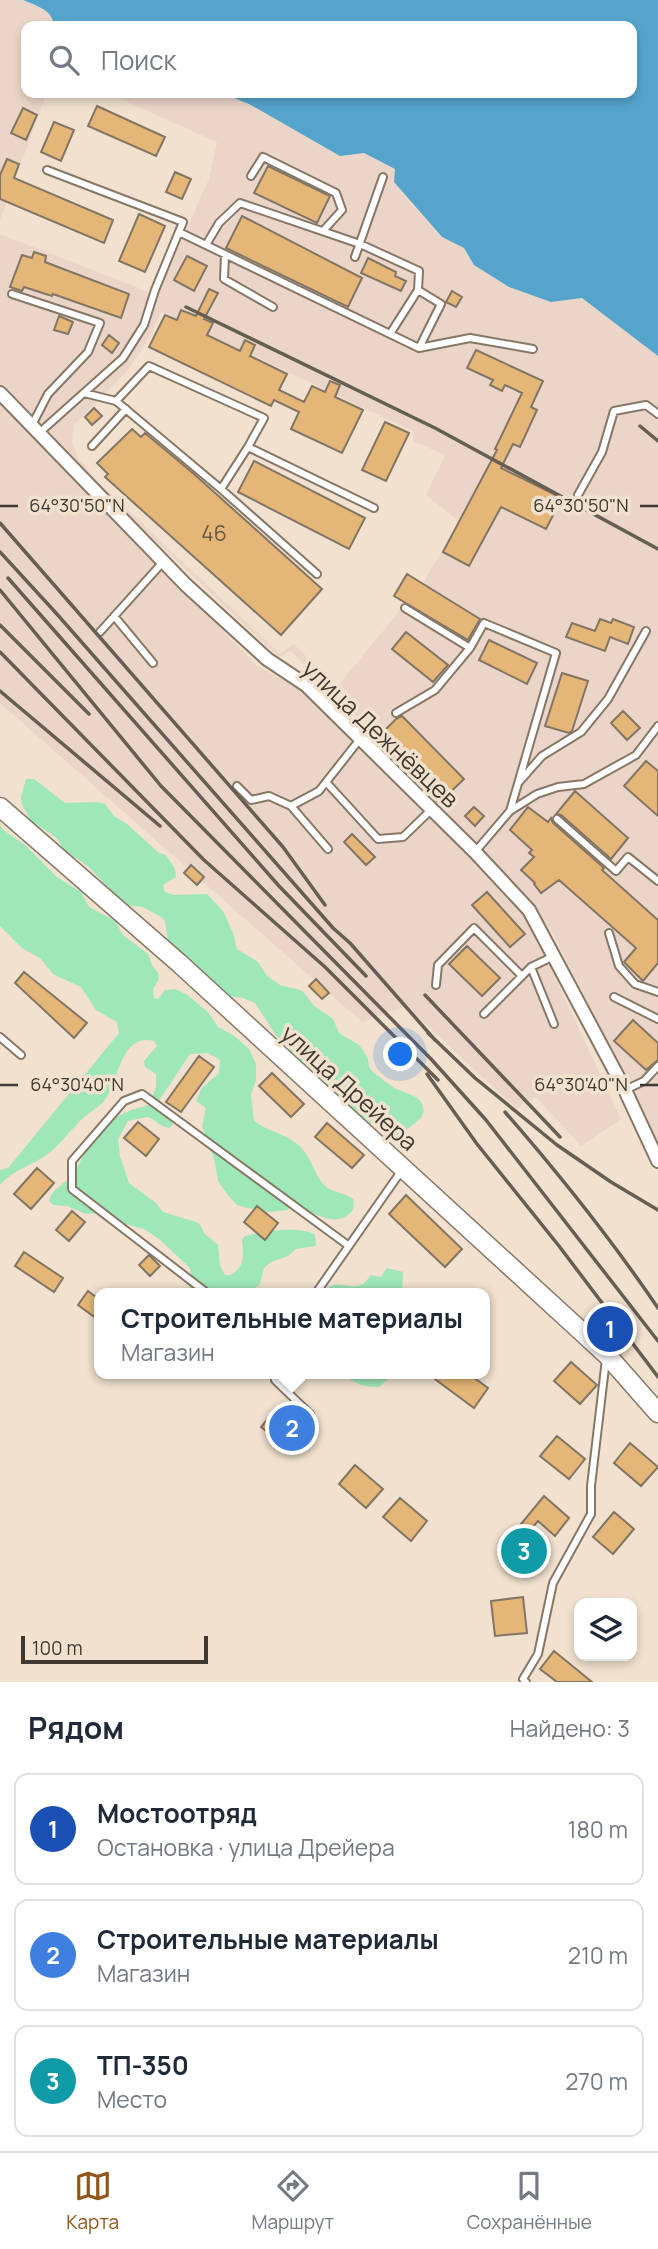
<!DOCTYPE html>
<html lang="ru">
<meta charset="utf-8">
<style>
body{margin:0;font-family:Manrope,sans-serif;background:#f6f6f7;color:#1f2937}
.controls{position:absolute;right:21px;bottom:21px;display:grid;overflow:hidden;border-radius:14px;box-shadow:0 4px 10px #0003}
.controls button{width:63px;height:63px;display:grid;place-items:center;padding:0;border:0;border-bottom:2px solid #e0e1e3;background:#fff;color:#1f2937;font:35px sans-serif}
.scale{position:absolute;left:21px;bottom:18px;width:187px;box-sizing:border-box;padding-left:7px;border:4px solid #3f3931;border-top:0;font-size:19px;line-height:24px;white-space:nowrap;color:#3f3931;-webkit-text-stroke:5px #f1e1ce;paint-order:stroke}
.you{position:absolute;left:401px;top:1055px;width:24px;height:24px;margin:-18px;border:5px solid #fff;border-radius:50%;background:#1a73e8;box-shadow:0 0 0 10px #1a73e833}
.badge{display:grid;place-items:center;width:46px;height:46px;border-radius:50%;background:#925519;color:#fff;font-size:23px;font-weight:700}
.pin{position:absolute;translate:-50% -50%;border:4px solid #fff;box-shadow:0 2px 7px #0006}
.popup{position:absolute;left:94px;top:1288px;width:396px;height:91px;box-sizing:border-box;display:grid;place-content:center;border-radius:14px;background:#fff;filter:drop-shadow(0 2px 5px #0005);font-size:23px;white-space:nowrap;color:#747a83}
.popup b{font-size:26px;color:#1f2937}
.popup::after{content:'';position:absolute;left:50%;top:100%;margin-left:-14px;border:14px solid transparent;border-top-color:#fff}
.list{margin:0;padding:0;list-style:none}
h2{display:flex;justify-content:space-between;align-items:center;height:91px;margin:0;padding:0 28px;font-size:30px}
h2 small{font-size:23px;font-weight:400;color:#747a83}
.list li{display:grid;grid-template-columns:46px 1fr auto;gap:21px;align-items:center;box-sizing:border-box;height:112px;margin:0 14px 14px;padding:0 14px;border:2px solid #e0e1e3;border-radius:14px}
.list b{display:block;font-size:26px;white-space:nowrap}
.list p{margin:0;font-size:23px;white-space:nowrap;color:#747a83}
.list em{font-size:23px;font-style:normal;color:#747a83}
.icon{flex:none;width:38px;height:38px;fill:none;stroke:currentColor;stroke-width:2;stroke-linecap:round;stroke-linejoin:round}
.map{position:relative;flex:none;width:658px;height:1682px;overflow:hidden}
.search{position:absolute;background:#fff;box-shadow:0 4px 10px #0003;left:21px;right:21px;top:21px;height:77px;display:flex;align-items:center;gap:18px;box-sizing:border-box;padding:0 24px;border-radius:14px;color:#747a83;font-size:26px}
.sheet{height:469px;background:#fff}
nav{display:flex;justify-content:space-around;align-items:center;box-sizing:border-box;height:98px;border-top:2px solid #e0e1e3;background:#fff;font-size:19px;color:#747a83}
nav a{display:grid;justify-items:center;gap:4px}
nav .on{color:#925519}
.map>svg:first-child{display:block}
.industrial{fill:#ebd5c9;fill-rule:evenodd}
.green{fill:#9ee7b9}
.water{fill:#55a4cc}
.building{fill:#e4b677;stroke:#827564;stroke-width:2}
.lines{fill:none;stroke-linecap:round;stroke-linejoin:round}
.lane-casing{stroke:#867867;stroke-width:10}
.street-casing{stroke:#867867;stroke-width:16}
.secondary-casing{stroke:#867867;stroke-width:21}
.lane{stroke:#fff;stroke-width:6}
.street{stroke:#fff;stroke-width:12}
.secondary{stroke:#fff;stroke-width:18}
.rail{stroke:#665d53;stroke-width:3.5}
.ticks{fill:none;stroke:#3f3931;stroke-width:2.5}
.labels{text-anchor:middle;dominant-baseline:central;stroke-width:7;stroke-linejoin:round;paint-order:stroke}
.number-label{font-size:21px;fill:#685842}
.street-label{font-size:24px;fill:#3f3931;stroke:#f1e1ce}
.ticks-label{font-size:18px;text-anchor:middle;fill:#3f3931;stroke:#f1e1ce;stroke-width:7;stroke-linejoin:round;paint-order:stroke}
</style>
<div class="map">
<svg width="658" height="1682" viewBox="0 0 658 1682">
<rect width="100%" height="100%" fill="#f1e1ce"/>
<path class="industrial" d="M0,0H23L50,13L54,18V26H26V93H47L0,220Z
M107,93H222L249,104L340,156L364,153L395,170L394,182L415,208L442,237L464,248L474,265L509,287L551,302L582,298L658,356V1143L554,936L536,910L291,651L279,657L72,463L0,385V234L157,295L209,179L217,142ZM162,312L414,432L413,441L445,455L426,495L459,521L423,583L407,574L394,596L406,603L337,687L294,644L280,654L98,482L78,458L72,441L74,425L127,371L145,345Z
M0,400L257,666L303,690L525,913L621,1119L581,1146L536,1097L516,1108L406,1006L362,1022L0,703Z"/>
<path class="green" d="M26,779H34L65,803L97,802L105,804L114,816L127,824L159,853L166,855L175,869L176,877L163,885L165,892L174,895L207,894L223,911L233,933L237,949L258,962L267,976L280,985L303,991L313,1005L333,1019L339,1033L359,1045L368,1058L369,1067L374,1073L394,1088L416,1097L422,1103L424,1111L421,1118L400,1135H393L364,1120L288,1051L286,1045L276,1035L255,1003L243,998L222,995L174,952L168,940L165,921L161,917L143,907L124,905L89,867L63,849L57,838L31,821L22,805L21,797Z
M0,824L2,829L25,845L57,877L81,892L89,907L115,921L123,935L148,954L152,965L158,973L159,979L153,989L154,999L159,998L165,990L175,989L186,994L208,1012L218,1027L233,1035L249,1049L256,1064V1080L251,1095L254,1121C269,1132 284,1133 297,1144C312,1156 313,1173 324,1185C332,1193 344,1192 353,1199C354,1205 355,1210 349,1214C333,1228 312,1211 295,1205H290L288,1210L270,1212L248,1208L237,1205L227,1194L218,1181L215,1162L202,1126L206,1108L196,1101L202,1088L219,1073L220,1060L208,1053L190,1054L160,1099V1105L173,1124L170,1128L162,1126L151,1118L147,1117L128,1121L118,1139L120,1156L129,1183L156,1203L163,1212L199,1223L205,1234L218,1245L220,1266L225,1275H231C246,1265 243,1255 242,1240L245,1236C262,1232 301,1225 315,1235L316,1246L296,1249L288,1256L271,1262L264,1268L260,1284L249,1293H192L188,1284L191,1271L189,1267L159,1239L144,1229L126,1224L106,1212L86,1214L67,1206L53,1205L49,1201C51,1190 63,1185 70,1177C77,1170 80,1161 85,1153C104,1122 114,1114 149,1105L156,1087V1074L145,1067L144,1061L157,1046L154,1041C120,1032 119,1082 104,1101C98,1108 90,1112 83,1118C69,1131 61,1145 45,1156C28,1167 15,1169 0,1185V1170L8,1168L119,1033L117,1022L96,1010L81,987L53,974L40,958L22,948L0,926Z
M387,1268L403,1272L402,1293H324C334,1276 349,1292 363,1284C366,1282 368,1278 371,1275L381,1277Z
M344,1374H388L387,1380L379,1387C365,1387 353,1384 344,1374Z"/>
<path class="water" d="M23,0H658V356L582,298L551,302L509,287L474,265L464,248L442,237L394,182L395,169L364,153L340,156L249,104L222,93H632V26H54C53,10 37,6 23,0Z"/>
<path class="building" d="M97,106L165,137L156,156L88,126Z
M23,108L37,115L26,140L11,133Z
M54,122L74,130L61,161L41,152Z
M7,159L19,164L14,178L113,220L104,243L0,199V175Z
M268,166L330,196L317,223L254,193Z
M175,172L191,179L182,199L166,192Z
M139,214L165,226L145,272L119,261Z
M242,216L362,278L348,307L226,248Z
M34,252L46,256L45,262L129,294L121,318L53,294L52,296L24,287L22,291L10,287L22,255L32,258Z
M187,256L207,266L194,291L174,280Z
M368,258L396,272L395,276L406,281L401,291L361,273Z
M209,289L218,293L204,319L213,323L207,335L240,351L245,340L255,345L250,356L287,374L279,390L304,402L312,386L325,392L330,381L340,385L335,397L363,410L342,453L291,429L299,412L274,400L271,406L149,347L165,315L177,320L181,310L196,316Z
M452,291L462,297L456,307L446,302Z
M59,316L73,322L68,334L54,330Z
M109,335L119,343L112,353L102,345Z
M476,350L543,381L531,407L537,410L520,447L513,444L501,468L562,498L546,529L501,507L469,566L443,552L497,450L495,449L522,393L505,385L502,391L490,385L493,380L467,368Z
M94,408L102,416L92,425L85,417Z
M385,422L409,433L386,481L362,470Z
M132,429L141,437L145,433L194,474L322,589L281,635L105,477L108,474L97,463Z
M254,461L365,518L349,549L238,492Z
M407,574L480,619L468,640L394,596Z
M600,619L611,623L613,619L634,627L628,644L610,637L605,651L566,637L572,623L595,631Z
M406,632L448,665L433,682L392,649Z
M489,640L537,663L527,684L479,660Z
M562,673L588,681L572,731L569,733L545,726Z
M623,711L640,728L627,740L611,723Z
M402,716L464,779L439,803L376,739L396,719Z
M646,761L658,771V816L624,786Z
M575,791L628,838L611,859L561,815L556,814Z
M474,807L484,816L475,826L465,816Z
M528,807L548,822L551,818L553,823L604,868L602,870L658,920V963L643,981L624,962L636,948L559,880L541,893L534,884L535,883L521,870L534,857L529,853L532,850L510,830Z
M352,834L375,857L366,865L344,842Z
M191,865L204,877L197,885L184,873Z
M487,892L525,934L510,947L472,905Z
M467,946L500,978L482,996L449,964Z
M24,972L87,1023L74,1038L15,983Z
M316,979L329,993L322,999L309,986Z
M633,1020L658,1043V1060L646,1070L614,1041Z
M199,1056L214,1067L181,1112L166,1102Z
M272,1073L304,1104L291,1117L259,1086Z
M138,1122L159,1139L146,1156L124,1138Z
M327,1123L364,1155L352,1168L315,1137Z
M37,1168L54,1183L31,1209L14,1194Z
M406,1195L462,1249L445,1267L389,1214Z
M257,1206L278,1223L265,1240L244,1222Z
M72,1211L85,1222L69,1241L56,1230Z
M24,1252L63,1278L54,1292L15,1266Z
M149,1255L160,1266L150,1276L139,1265Z
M88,1291L100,1300V1321L78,1305Z
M571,1362L597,1385L580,1404L554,1381Z
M428,1374H469L488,1388L474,1408Z
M276,1409L298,1427L284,1445L261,1427Z
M557,1436L585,1459L569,1479L540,1456Z
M630,1443L658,1467L641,1486L614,1463Z
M355,1465L383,1489L366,1508L339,1484Z
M544,1496L569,1518L555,1536L538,1521L525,1536L517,1529Z
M400,1498L427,1521L411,1541L383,1517Z
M614,1512L634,1529L613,1554L593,1537Z
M522,1542L533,1552L526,1560L515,1550Z
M523,1597L527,1633L495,1636L491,1601Z
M554,1651L592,1682H557L540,1669Z"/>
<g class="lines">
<defs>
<path id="lane" d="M251,176L263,157L336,193L342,210L323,231
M179,232L390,334L419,348L441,304L418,290L390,334
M206,245L219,223L240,203L360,244L419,271L418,290
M225,255L224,279L273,307
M355,257L383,177
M12,294L100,323L88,352L48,394L31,427
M419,348L470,338L533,349
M84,393L116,401L221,489L248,447
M116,401L149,366L264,418L248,447L374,508
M39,433L123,358L144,325L155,290L183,222L47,170
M92,446L126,409
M221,489L317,574
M578,495L602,452L614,411L646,405L658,414
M405,608L470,648L484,623L556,653L510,811L475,852
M114,616L153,663
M100,632L163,562
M396,713L435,690L470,648
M326,782L378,839L403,837L432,809
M519,782L542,756L581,732L608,699L646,631
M237,786L251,800L269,796L291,806L328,849
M291,806L319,791L360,739
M510,811L537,794L558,787L584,784L636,755L658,726
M557,819L616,871L628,857L658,881
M609,933L619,966L635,984L658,992
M531,967L554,1024
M436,985L438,965L474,928L522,976
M614,997L658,1019
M484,1014L531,967L554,956
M0,1037L21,1055
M625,1090L644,1081L658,1066
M207,1293L72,1189V1161L124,1101L142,1094L349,1246
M316,1293L402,1170
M277,1374L275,1380L310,1414
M526,1682L523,1679L538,1654L553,1583L591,1514V1486L606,1359"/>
<path id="street" d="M0,393L186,585L267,659L306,685L475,852L529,910L625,1090L658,1161"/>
<path id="secondary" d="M0,807L179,963L607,1355L658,1413"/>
</defs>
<use href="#lane" class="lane-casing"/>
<use href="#street" class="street-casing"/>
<use href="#secondary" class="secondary-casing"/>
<use href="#lane" class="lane"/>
<use href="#street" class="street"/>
<use href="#secondary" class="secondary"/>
<path class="rail" d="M186,307L435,428L658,549
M640,426L658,441
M0,523L283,847L325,905
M0,552L56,613L333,928L350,943L435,1040
M8,578L279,886L366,976
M0,590L161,786L431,1059L486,1120L658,1341
M0,625L89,714
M0,652L204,860L325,967L438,1080
M0,691L160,826
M425,995L560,1137
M428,1033L475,1078L557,1145L611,1182L658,1210
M427,1074L477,1144L559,1246L658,1377
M505,1112C560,1175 611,1239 658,1308"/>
</g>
<path class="ticks" d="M0,506H18M640,506H658M0,1085H18M640,1085H658"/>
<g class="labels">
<g class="number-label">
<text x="214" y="533">46</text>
</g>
<g class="street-label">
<text transform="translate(381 733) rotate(43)">улица Дежнёвцев</text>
<text transform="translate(350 1087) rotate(42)">улица Дрейера</text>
</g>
</g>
<g class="ticks-label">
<text x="77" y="512">64°30'50"N</text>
<text x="581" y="512">64°30'50"N</text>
<text x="77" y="1091">64°30'40"N</text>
<text x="581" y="1091">64°30'40"N</text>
</g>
</svg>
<div class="controls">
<button><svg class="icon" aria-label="layers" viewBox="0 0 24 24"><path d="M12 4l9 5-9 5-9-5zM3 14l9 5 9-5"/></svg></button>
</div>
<div class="scale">100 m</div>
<div class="you"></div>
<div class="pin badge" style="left:610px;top:1329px;background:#1a4fb4">1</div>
<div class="pin badge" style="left:292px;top:1428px;background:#3f7fe0">2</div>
<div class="popup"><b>Строительные материалы</b>Магазин</div>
<div class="pin badge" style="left:524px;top:1551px;background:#0f9aa8">3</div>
<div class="search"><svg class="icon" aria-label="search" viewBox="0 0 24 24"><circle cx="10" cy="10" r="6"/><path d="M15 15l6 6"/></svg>Поиск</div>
</div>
<section class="sheet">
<h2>Рядом<small>Найдено: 3</small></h2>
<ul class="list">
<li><span class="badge" style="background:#1a4fb4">1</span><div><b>Мостоотряд</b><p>Остановка · улица Дрейера</p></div><em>180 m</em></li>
<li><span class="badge" style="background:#3f7fe0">2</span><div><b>Строительные материалы</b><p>Магазин</p></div><em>210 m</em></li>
<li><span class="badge" style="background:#0f9aa8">3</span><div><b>ТП-350</b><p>Место</p></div><em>270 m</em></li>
</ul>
</section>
<nav>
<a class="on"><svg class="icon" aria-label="map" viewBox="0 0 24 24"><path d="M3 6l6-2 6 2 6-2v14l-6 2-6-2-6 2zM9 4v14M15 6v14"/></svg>Карта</a>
<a><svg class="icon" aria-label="directions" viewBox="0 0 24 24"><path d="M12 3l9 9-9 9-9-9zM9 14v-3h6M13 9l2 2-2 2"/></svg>Маршрут</a>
<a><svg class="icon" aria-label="saved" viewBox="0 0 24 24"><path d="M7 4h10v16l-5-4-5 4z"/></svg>Сохранённые</a>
</nav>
